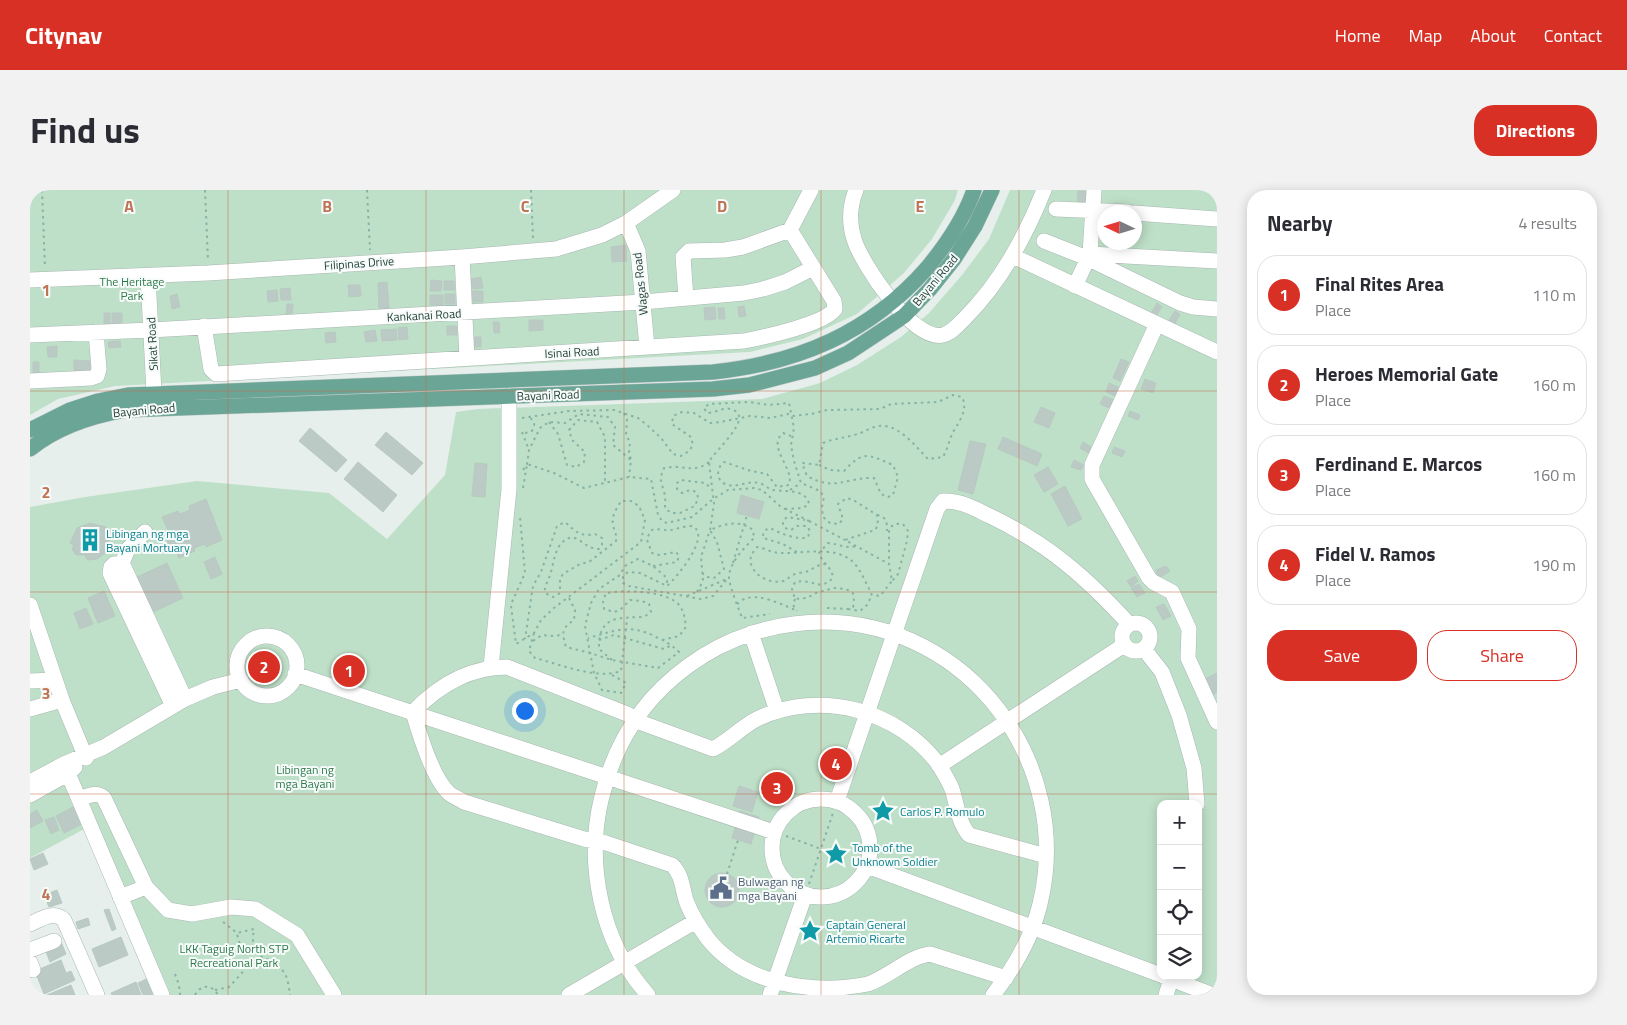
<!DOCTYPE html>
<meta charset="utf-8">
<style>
body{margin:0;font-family:"Titillium Web",sans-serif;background:#f2f2f3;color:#2b2b33}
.controls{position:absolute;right:15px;bottom:15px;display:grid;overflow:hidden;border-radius:10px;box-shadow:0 2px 12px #0003}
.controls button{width:45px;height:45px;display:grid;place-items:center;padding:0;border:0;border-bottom:1px solid #e1e1e2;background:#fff;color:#2b2b33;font:25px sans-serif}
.compass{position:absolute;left:1067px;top:15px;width:45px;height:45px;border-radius:50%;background:#fff;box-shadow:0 2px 12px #0003;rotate:274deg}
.you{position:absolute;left:494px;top:520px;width:18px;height:18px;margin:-12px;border:4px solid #fff;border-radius:50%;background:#1a73e8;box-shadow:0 0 0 8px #1a73e833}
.badge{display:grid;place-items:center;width:32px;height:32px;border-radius:50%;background:#d93025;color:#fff;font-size:16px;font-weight:700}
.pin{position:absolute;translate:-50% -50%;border:2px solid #fff;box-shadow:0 1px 5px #0006}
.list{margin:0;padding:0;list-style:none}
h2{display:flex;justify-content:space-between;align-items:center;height:65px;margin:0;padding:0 20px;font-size:21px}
h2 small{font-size:16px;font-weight:400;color:#7c7c81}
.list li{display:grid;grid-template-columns:32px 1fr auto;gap:15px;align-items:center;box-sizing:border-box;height:80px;margin:0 10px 10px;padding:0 10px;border:1px solid #e1e1e2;border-radius:20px}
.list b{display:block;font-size:19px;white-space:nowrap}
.list p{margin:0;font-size:16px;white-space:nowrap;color:#7c7c81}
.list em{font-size:16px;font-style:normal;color:#7c7c81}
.actions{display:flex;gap:10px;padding:15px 20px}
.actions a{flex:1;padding:11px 0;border:1px solid #d93025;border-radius:20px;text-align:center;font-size:18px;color:#d93025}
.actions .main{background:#d93025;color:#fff}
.icon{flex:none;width:28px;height:28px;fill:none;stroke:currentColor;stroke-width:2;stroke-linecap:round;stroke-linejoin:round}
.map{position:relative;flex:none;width:1187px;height:805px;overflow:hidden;border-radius:20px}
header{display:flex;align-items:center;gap:30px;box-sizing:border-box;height:70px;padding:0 25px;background:#d93025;color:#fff}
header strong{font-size:24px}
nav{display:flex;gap:28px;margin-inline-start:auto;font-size:18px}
.intro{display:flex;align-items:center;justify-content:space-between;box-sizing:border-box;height:120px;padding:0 30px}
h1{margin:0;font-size:35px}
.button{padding:12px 22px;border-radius:20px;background:#d93025;color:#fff;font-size:18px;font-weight:700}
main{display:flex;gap:30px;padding:0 30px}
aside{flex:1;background:#fff;border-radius:20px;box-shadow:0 2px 12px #0003}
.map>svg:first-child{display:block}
.green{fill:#bfe0c8;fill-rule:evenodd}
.building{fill:#bbcac4;stroke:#b8c9c2}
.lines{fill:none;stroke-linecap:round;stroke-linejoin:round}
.minor-casing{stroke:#a8b8b2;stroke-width:16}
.major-casing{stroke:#c2cac8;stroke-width:16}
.path{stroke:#86b3a5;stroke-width:2;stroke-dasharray:2.5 4;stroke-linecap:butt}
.minor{stroke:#fff;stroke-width:15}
.major{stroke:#6aa596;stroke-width:15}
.grid{fill:none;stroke:#c07456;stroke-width:1;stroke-opacity:0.55}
.labels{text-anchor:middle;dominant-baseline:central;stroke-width:4;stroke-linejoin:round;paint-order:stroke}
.street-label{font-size:12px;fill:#24423a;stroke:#f7fbf9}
.park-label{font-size:12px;fill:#2d7a4b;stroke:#f7fbf9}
.culture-label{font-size:12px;fill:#0d838f;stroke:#f7fbf9;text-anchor:start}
.service-label{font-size:12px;fill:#4e5e75;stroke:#f7fbf9;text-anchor:start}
.grid-label{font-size:16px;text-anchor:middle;font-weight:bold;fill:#c07456;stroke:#f7fbf9;stroke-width:4;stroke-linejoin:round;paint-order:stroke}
</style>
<header>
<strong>Citynav</strong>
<nav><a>Home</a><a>Map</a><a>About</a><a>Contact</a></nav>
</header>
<div class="intro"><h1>Find us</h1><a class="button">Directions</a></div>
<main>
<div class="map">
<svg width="1187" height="805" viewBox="0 0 1187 805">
<rect width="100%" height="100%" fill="#e6efeb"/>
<path class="green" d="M0,0H928L925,10L902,49L874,83L827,124L773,149L720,162L85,196L28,209L0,225Z
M980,0H1187V805H129L58,637L0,668V317L55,307L167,291L299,303L357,349L415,285L426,222L448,219L732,209L790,193L827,175L871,147L899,123L932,85L959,49ZM1074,22H1104V52H1074ZM1131,614H1168V786H1131Z"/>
<path class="building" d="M1048,1H1057L1056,14L1047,13Z
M596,55L597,71L582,72L581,57Z
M451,87L453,98L443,99L441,89Z
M401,90L412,91L411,101H400Z
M414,91H424V100H414Z
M357,92L359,119H349L348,93Z
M318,95H330L331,106L319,107Z
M260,98L261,110H251L250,99Z
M247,100L248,111L238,112L237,101Z
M442,101H453V112H443Z
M147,104L150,117L142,119L140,106Z
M415,104H425V114H415Z
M400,105H413V116L400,115Z
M1127,113L1132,117L1126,126L1121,123Z
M257,114H263L262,124H256Z
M714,116L716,126L709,127L708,117Z
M685,117L686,129L675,130L674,118Z
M688,118H694L695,129H689Z
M1145,121L1150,124L1145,134L1139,130Z
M74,123H80V134H74Z
M82,123H92V136H82Z
M499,130H513V140L499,141Z
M463,132H469L470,143H464Z
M417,136H426L427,145H417Z
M377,137L378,149L369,150L368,138Z
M366,139L367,150L352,151L351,140Z
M345,140L347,151L336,152L334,142Z
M305,142L306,152L296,153L295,143Z
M444,147H451V157H444Z
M90,151L91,157L79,158L78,152Z
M27,156V167H18L17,157Z
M1091,169L1099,172L1090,191L1083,188Z
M44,170L60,171V182H44Z
M3,172H9V185H3Z
M1115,189L1126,193L1123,203L1111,199Z
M1079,193L1090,198L1087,207L1076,202Z
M1074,206L1084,210L1079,218L1070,214Z
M1011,217L1025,223L1019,238L1004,232Z
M1100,221L1110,225L1108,230L1098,226Z
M280,238L317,270L306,282L269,251Z
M356,242L393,273L382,285L345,255Z
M973,247L1012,264L1007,276L968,259Z
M940,251L956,254L943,304L928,300Z
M1053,252L1061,257L1058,263L1050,258Z
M1084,257L1095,261L1092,267L1082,263Z
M1044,270L1054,275L1051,280L1041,277Z
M328,272L367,305L353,322L314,289Z
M445,273L457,274L455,307L442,306Z
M1018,277L1028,294L1014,302L1004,285Z
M1035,296L1052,329L1038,336L1021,304Z
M711,305L734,312L729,329L707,323Z
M176,309L192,350L176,357L175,354L164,358L165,361L149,368L143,354L139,356L134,342L138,340L132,327L148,321L150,324L160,320L159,316Z
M60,333L76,337L74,343H79V352L74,356L77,362L67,369L58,370L54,365H46L42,359L44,355L40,353L47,338Z
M185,367L192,384L181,389L174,372Z
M137,373L153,408L121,423L105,388Z
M1136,376L1140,381L1129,388L1126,380Z
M1105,386L1108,391L1101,397L1097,391Z
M1109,394L1115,403L1107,407L1101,398Z
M74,401L85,426L68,433L58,408Z
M1134,414L1141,426L1133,430L1126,417Z
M56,418L63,434L50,439L44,423Z
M315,474L325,477L323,488L312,486Z
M1187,483V502L1183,505L1175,489Z
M709,596L728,602L722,622L703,616Z
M43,617L52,634L34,643L26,626Z
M7,620L13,631L0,638V624Z
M710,621L729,627L721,654L702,648Z
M24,627L29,640L21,644L15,630Z
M13,663L18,674L4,680L0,669Z
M675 700a17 17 0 1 1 34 0a17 17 0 1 1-34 0Z
M27,700L32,713L19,717L14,705Z
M79,719L86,739L82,741L74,720Z
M58,728L60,735L48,739L46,732Z
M91,747L98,765L69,777L62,759Z
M31,752L36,764L20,772L15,759Z
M31,770L36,783L41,781L45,790L14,804L5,781Z
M116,789L123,805H113L108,793Z
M106,792L111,805H82L81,803Z
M41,795L45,805H17Z"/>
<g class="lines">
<defs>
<path id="minor" d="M826,0C820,15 819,33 824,49C831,73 883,152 913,145C921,143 928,135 934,129C970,93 995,48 1014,0
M1026,19L1098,22
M1104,23L1187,29
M596,33L608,61L617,157
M760,40L781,0
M1014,51L1057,68L1150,113L1163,117L1187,119
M1060,64L1187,71
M983,66L1187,162
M432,67L437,168
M118,86L124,203
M0,90L178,83L432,67L526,59L572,45L596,33L643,0
M1045,96L1060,64L1064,0
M656,108L653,67L659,61L695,60L713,57L760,40
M1127,134L1062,275V289L1119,388L1123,392L1142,402L1159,439L1158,468L1187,532
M174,136L181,179L186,184L714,151C734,147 795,134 805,119L804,111L760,40
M0,145L121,140L613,112L714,103L733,99L755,92L783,78
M0,191L61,188L67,186L69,179L66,142
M92,373L98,359L115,342
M0,415L32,510L56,568
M1092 447a14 14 0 1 1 28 0a14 14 0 1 1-28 0Z
M721,443L747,521
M207 476a30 30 0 1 1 60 0a30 30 0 1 1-60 0Z
M1114,459L1132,482L1149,525L1164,578L1167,614
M461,477L479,299V206
M265,484L744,642
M0,491L25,490
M143,516L80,383L81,377L84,374L92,373L155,509
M0,519L32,510
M34,574L132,805
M909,576L1094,455
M0,592L34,574L74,557L155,509L183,497L211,490
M0,605L39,583L45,577
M742 658a49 49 0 1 1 98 0a49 49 0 1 1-98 0Z
M49,609C58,606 67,601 74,608L116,697L90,707
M807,611L907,319L913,311C930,310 945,319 960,326C1018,354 1056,387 1099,434
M837,676L1131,785
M116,697L138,720L162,724L201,717L225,719L267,745L304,805
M0,734C11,729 24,720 34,730L67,805
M0,760L24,751
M0,772L3,780
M1133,786L1183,805
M976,788L900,764C878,767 860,786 838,794C783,805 715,795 678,749C670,738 662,726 657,713C652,700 653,685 642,675L576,653L554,649L434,612C430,609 424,607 420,604C403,590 389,543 383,522C408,496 440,477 477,477L597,524L612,533L683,559C699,551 711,537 727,529C790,499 869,520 909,575C913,582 919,591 922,599C927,614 928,632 939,645L1016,666
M539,805L666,731
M618,805C571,753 555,673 572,606C585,553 614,508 658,476C697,447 745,432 794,432C939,433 1044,573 1010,714C1002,748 984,778 963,805
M740,805L775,705
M1136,805L1142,786"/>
<path id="major" d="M0,240L40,220L68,211L98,205L683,182C768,173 840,143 897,78C916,55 934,29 944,0
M0,259C27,237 61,226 95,220L683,199L719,195L785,178L818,163L874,126L900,99L924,69L945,36L962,0"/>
</defs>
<use href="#minor" class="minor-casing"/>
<use href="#major" class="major-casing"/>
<path class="path" d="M12,0L15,78
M175,0L178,70
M337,0L340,60
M501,0L503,48
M594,223L597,230L596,245L600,252L599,262L601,270L599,287
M492,228L539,221L584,220L608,228L617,235L631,248L643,264L651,266L659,261L663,255L661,247L642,234L643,226L652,222L664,223L680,233L690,232L720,226L740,228L758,224L762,226L781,224L797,220L850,219L861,214L908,212L923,205L932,207C939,220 928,233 922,244C919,252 917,260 913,267L898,269C885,256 866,230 845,237C839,238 833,243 827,244C816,248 805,248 793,253L789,275L772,273L777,286C806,302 815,287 844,288L851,304L858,307L863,305L868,287L863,275C837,264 834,260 814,281L800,280L789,275
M519,232L528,244L537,275L546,277L554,272L555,262L542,250L539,240L548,230L567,232L575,247V291
M492,242L499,260
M495,243L501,242C506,236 505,230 498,227
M679,272C667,281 661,278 647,277C643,276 638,278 634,278C629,290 631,290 634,302C636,307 635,313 635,318L641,323H650L665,316L668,308L667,303C662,299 658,300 652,303L647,299V293L651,290L676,293L681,299
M493,280L497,274L499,260L510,238L519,232L535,233L549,224L578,227L585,237L583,255L601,270
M493,298L497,274L524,283L554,298L599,287L621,289L628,325L632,331L637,333L662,327L683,309L698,300L724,298L732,300L751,317L779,331
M760,300L771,293
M755,319L773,318L779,314C776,298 754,302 743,300C738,299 734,294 729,293C718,290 706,299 695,294C685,289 687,277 694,272L721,281L737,284L747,297L759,295C765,278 736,257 753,243L761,246
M847,325C857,327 857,332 857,341
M779,331L815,350
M767,362L753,354L733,348C733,342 734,340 740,338C749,343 769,351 778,347L780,341L777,336H767L761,340L755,338L753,335V331L757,327L775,330
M703,373L717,325
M796,374C788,374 785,378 778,381C774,383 768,382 763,385C759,387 757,390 753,391C741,394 725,387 721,374C719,367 723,362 727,357C735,358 742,363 750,363C773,364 807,354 825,374C832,383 837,395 842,405L850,406L862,391L859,374V339C863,334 867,333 873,334L878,341L877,351L868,384L862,391
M623,376L647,372L649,366L646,362L629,365L622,363L617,350C618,347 619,342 622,340C627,338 636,341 641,340C647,339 659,334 664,337C680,348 646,388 637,396L610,383L598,382L593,386V393L599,396L671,409L683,406L698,388
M672,383L677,387L684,388L694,379L687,352L680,340C694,334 709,329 723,340L724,348C715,357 699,373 699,387C699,396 709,419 712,428L740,424
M667,402L673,391L671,367L680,340L684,314L679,272C683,262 728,225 700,219C693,217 685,223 677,223L674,218L679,214L719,212L739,215L759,213L764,238L761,255L764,271L771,293L790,301L794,307L792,317L793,327L800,333L809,334L813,329L808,314L817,308L825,311L847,325L848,335L845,340L815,350L859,374
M657,406L699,388
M539,408L545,420L544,430C531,438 532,444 536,457L560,463L582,470L628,478L649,462C642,455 635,451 626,447C600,433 584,441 558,448
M765,409L763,415L767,421
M482,412L495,383L490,327
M707,414C710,412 714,408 718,408C730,404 754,415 765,420
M481,416L486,454L504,443L511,430L524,418L611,352L615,330L609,316L601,311H591C587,318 581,326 583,334C584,341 587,344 586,351L559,372L550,374L533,384L530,389V403L523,407L515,403C514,396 517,394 519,388C525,373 523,352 542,347C552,350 558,359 569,359L572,355V348L565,344C550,347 546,342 535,332L527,336L511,382L503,396L495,449
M797,418L818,419L823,417L824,411L823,403L816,399L804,398L786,403L777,408L765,409L762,399L765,392C783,388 789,402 803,388C802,377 792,373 789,363L798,353C810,354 814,359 826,356
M818,419L830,421L837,415L842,405
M504,443L499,461L505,468C529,474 567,490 591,481L597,429
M569,450L584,445L634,459L642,455
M503,451L512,445L524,446L532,445
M582,470L569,459C568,425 589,428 614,427L621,422L619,414L612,411L600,410L590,420L584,422L574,419L573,411L576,403C595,400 636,400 649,415C654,421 655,429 656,437L649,446L632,450
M582,485L596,493L591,503L572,500L564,483L555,436L561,413L569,399L590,385L595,376L608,369L623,376L637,388V396
M756,646L791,659
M697,684L709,647
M779,694L803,623
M193,732L207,743L224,739C218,775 239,762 253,781C258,787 259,798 260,805
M145,784L149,795L150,805
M185,800L199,797L212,783L216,772L215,764L210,755L207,744
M165,805C171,794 182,794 188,805"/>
<use href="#minor" class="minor"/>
<use href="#major" class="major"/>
</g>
<path class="grid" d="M198,0V805M396,0V805M594,0V805M791,0V805M989,0V805M0,201H1187M0,402H1187M0,604H1187"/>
<defs>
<symbol id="building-bare" viewBox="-9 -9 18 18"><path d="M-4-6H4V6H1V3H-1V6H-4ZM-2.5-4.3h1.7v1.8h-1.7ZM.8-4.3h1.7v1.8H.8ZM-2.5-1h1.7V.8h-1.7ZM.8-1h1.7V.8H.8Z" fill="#0f9aa8" stroke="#f7fbf9" stroke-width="2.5" paint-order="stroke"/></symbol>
<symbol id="sight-bare" viewBox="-9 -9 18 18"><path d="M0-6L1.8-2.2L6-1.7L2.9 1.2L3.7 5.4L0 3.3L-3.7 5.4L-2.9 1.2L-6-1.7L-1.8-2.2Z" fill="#0f9aa8" stroke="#f7fbf9" stroke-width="2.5" paint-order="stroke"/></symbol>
<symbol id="civic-bare" viewBox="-9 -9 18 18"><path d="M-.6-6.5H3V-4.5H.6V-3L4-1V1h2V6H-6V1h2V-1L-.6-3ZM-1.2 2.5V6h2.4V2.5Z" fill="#5c6f8a" stroke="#f7fbf9" stroke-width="2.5" paint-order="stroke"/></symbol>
</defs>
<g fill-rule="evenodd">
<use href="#building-bare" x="44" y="334" width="32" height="32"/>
<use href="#sight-bare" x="837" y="605" width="32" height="32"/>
<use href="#sight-bare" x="790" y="648" width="32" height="32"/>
<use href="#civic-bare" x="675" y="682" width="32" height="32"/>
<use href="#sight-bare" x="764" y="725" width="32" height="32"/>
</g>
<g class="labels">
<g class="street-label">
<text transform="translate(329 73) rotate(-4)">Filipinas Drive</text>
<text transform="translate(905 90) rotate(-50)">Bayani Road</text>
<text transform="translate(610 94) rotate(-96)">Wagas Road</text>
<text transform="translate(394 125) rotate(-3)">Kankanai Road</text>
<text transform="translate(122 154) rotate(-93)">Sikat Road</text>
<text transform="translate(542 162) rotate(-3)">Isinai Road</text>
<text transform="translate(518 205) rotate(-2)">Bayani Road</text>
<text transform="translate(114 220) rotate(-5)">Bayani Road</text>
</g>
<g class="park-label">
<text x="102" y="91">The Heritage<tspan x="102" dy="14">Park</tspan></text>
<text x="275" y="579">Libingan ng<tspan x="275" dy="14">mga Bayani</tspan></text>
<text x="204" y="758">LKK Taguig North STP<tspan x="204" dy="14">Recreational Park</tspan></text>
</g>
<g class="culture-label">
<text x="76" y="343">Libingan ng mga<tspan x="76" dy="14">Bayani Mortuary</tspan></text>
<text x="870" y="621">Carlos P. Romulo</text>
<text x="822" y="657">Tomb of the<tspan x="822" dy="14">Unknown Soldier</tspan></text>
<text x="796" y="734">Captain General<tspan x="796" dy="14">Artemio Ricarte</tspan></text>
</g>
<g class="service-label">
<text x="708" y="691">Bulwagan ng<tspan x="708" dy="14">mga Bayani</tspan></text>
</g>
</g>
<g class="grid-label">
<text x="99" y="22">A</text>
<text x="297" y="22">B</text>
<text x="495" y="22">C</text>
<text x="692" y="22">D</text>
<text x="890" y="22">E</text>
<text x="16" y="106">1</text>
<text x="16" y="308">2</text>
<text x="16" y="509">3</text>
<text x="16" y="710">4</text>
</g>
</svg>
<div class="controls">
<button>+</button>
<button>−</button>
<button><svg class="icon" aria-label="locate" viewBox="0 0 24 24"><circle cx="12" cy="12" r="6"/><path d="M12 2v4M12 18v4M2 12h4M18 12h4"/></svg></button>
<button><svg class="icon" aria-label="layers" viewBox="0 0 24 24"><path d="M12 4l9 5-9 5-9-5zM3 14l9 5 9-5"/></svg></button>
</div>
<svg class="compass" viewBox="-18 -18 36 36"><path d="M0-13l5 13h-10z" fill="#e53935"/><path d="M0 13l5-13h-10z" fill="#7c7c81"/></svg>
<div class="you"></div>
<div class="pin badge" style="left:319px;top:481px">1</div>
<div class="pin badge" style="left:234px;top:477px">2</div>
<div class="pin badge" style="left:747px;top:598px">3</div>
<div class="pin badge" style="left:806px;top:574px">4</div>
</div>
<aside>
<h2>Nearby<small>4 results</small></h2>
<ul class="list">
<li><span class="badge">1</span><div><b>Final Rites Area</b><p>Place</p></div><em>110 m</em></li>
<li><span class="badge">2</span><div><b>Heroes Memorial Gate</b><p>Place</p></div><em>160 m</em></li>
<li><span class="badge">3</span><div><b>Ferdinand E. Marcos</b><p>Place</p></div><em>160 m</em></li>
<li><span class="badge">4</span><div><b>Fidel V. Ramos</b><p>Place</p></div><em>190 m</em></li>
</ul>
<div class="actions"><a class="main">Save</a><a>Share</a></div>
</aside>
</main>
